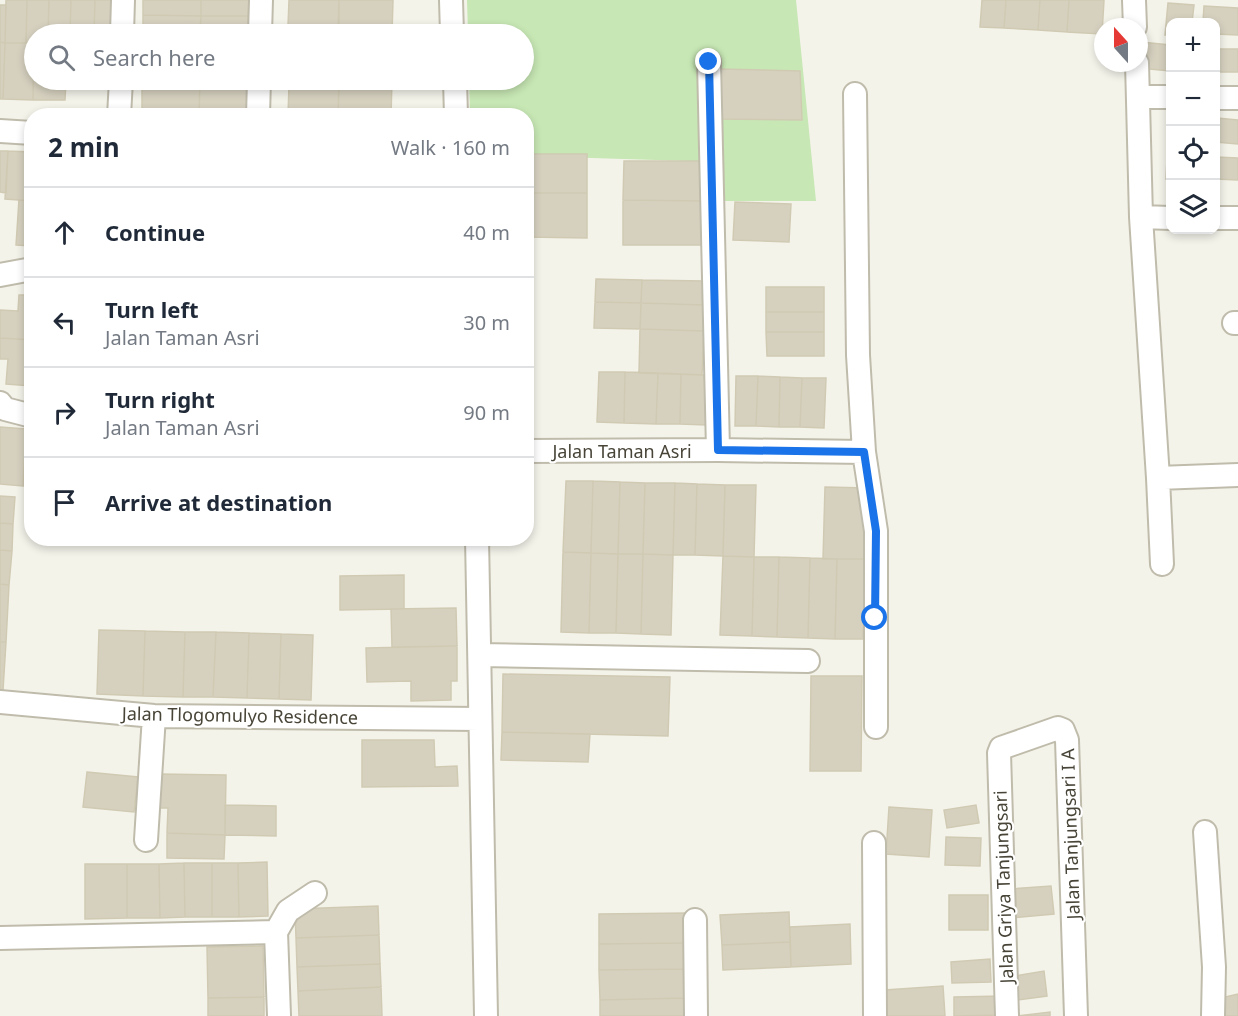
<!DOCTYPE html>
<meta charset="utf-8">
<style>
body{margin:0;font-family:"Noto Sans",sans-serif;background:#f6f6f7;color:#1f2937}
.controls{position:absolute;right:18px;top:18px;display:grid;overflow:hidden;border-radius:12px;box-shadow:0 3px 9px #0003}
.controls button{width:54px;height:54px;display:grid;place-items:center;padding:0;border:0;border-bottom:2px solid #e0e1e3;background:#fff;color:#1f2937;font:30px sans-serif}
.compass{position:absolute;left:1094px;top:18px;width:54px;height:54px;border-radius:50%;background:#fff;box-shadow:0 3px 9px #0003;rotate:339deg}
.stop{position:absolute;width:18px;height:18px;margin:-14px;border:4px solid #1a73e8;border-radius:50%;background:#fff}
.stop.end{background:#1a73e8;border-color:#fff;box-shadow:0 2px 6px #0008}
.list{margin:0;padding:0;list-style:none}
h2{display:flex;justify-content:space-between;align-items:center;height:78px;margin:0;padding:0 24px;font-size:26px}
h2 small{font-size:20px;font-weight:400;color:#747a83}
.list li{display:grid;grid-template-columns:39px 1fr auto;gap:18px;align-items:center;box-sizing:border-box;height:90px;padding:0 24px;border-top:2px solid #e0e1e3}
.list b{display:block;font-size:22px;white-space:nowrap}
.list p{margin:0;font-size:20px;white-space:nowrap;color:#747a83}
.list em{font-size:20px;font-style:normal;color:#747a83}
.icon{flex:none;width:33px;height:33px;fill:none;stroke:currentColor;stroke-width:2;stroke-linecap:round;stroke-linejoin:round}
.map{position:relative;flex:none;width:1238px;height:1016px;overflow:hidden}
.search{position:absolute;background:#fff;box-shadow:0 3px 9px #0003;left:24px;top:24px;width:510px;height:66px;display:flex;align-items:center;gap:15px;box-sizing:border-box;padding:0 21px;border-radius:33px;color:#747a83;font-size:22px}
.panel{position:absolute;background:#fff;box-shadow:0 3px 9px #0003;left:24px;top:108px;width:510px;height:438px;border-radius:24px}
.map>svg:first-child{display:block}
.green{fill:#c7e7b4}
.building{fill:#d6d1bf;stroke:#d0cab3;stroke-width:1.5}
.lines{fill:none;stroke-linecap:round;stroke-linejoin:round}
.street-casing{stroke:#c0bcac;stroke-width:26}
.street{stroke:#fff;stroke-width:22}
.route{stroke:#1a73e8;stroke-width:8}
.labels{text-anchor:middle;dominant-baseline:central;stroke-width:4.5;stroke-linejoin:round;paint-order:stroke}
.street-label{font-size:18px;fill:#484538;stroke:#fff}
</style>
<div class="map">
<svg width="1238" height="1016" viewBox="0 0 1238 1016">
<rect width="100%" height="100%" fill="#f4f3ea"/>
<path class="green" d="M467,0H796L816,201H719L721,162L527,156L526,116L470,115L469,80H524V34H468Z"/>
<path class="building" d="M6,0H27L26,43H5Z
M27,0H49L48,34H34V43H26Z
M49,0H71L70,34H48Z
M71,0H95L94,34H70Z
M95,0H118L117,34H94Z
M143,0H201V16L143,15Z
M201,0H249L248,16H201Z
M289,0H339L338,26H288Z
M339,0H393L392,34H339Z
M982,0H1006L1004,28L980,27Z
M1006,0H1040L1038,30L1004,28Z
M1040,0H1069L1067,32L1038,30Z
M1069,0H1104L1102,34L1067,32Z
M1168,3L1194,5L1192,22H1170V35H1165Z
M0,5H6L5,43L0,42Z
M1204,6L1238,8V35L1216,34V22H1203Z
M143,15L201,16L200,34H143Z
M201,16H248V34H200Z
M288,26H338V34H288Z
M0,42L5,43L3,99H0Z
M1141,42L1170,45V71L1139,68Z
M5,43H34L33,100L3,99Z
M34,43V80H66L65,100H33Z
M1216,49H1238V72H1216Z
M719,69L800,71L802,120L719,119Z
M142,80H200L199,116H142Z
M200,80H248V116H199Z
M288,80H338L339,85H289Z
M339,80H392L391,116H338Z
M289,85H339L338,116H288Z
M1217,118L1238,120V144L1216,142Z
M0,151H8L6,193L0,192Z
M8,151L32,152V201L5,199Z
M526,154H587V193H526Z
M1170,157V179H1166L1167,158Z
M1216,157L1238,158V180L1216,179Z
M624,161H705L704,201L623,200Z
M526,193H587V238L526,237Z
M19,200L32,201V246L16,245Z
M623,200L704,201V245H623Z
M735,202L791,204L789,242L733,240Z
M596,279L642,280L641,303L595,302Z
M642,280L705,281L704,305L641,303Z
M766,287H824V312H766Z
M19,295H32V340L0,338V310L18,311Z
M595,302L641,303L640,329L594,328Z
M641,303L704,305V331L640,329Z
M766,312H824V332H766Z
M640,329L704,331L702,375L639,373Z
M766,332H824V356H767Z
M0,338L32,340V386L6,384L8,359H0Z
M599,372H625L624,423L597,422Z
M625,372L658,373L656,424L624,423Z
M658,373L681,374L680,424H656Z
M681,374L708,375L706,425L680,424Z
M736,376H758L756,426H735Z
M758,376L780,377L779,427L756,426Z
M780,377L802,378L800,427H779Z
M802,378H826L824,428L800,427Z
M0,427L26,429L23,486L0,484Z
M26,429H32V486H23Z
M566,481H593L591,553L563,552Z
M593,481L620,482L618,554L591,553Z
M620,482L645,483L643,554H618Z
M645,483H675L673,555L643,554Z
M675,483L697,484L695,555H673Z
M697,484L725,485L723,556L695,555Z
M725,485H756L754,557L723,556Z
M825,487L867,488L865,559H823Z
M0,496L15,497L13,524L0,523Z
M0,523L13,524L12,551L0,550Z
M0,550L12,551L9,585L0,584Z
M563,552L591,553L589,633L561,632Z
M591,553L618,554L616,633H589Z
M618,554H643L641,634L616,633Z
M643,554L673,555L671,635L641,634Z
M723,556L754,557L752,636L720,635Z
M754,557H779L777,637L752,636Z
M779,557L810,558L808,638L777,637Z
M810,558L837,559L835,639L808,638Z
M837,559H865L863,639H835Z
M404,575V609L340,610V576Z
M0,584L9,585L6,642H0Z
M456,608L457,646L392,647L391,609Z
M99,630L145,631L143,696L97,694Z
M145,631L185,632L183,697L143,696Z
M185,632H216L213,697H183Z
M216,632L249,633L247,698L213,697Z
M249,633L281,634L279,699L247,698Z
M281,634L313,635L311,700L279,699Z
M0,642H6L3,690H0Z
M457,646V681H451V700L411,701V681L367,682L366,648Z
M503,674L670,677L668,736L502,732Z
M811,676H862L861,771H810Z
M502,732L590,734L588,762L501,760Z
M362,740H434L435,767L457,766L458,786L362,787Z
M87,772L138,777L134,812L83,807Z
M159,774L226,775L225,835L167,833L168,808H157Z
M225,805L276,806V836L225,835Z
M976,805L979,823L947,828L944,810Z
M889,807L932,810L929,857L886,854Z
M167,833L225,835L224,859L167,858Z
M946,837L981,838L980,866L945,865Z
M267,862L268,916L239,917L238,863Z
M184,863L185,917L160,918L159,864Z
M184,863H212V917H185Z
M212,863H238L239,917H212Z
M85,864H127V918L85,919Z
M127,864H159L160,918H127Z
M1051,886L1054,914L1012,918L1010,889Z
M949,895H988V930H949Z
M378,906L379,935L296,938L295,909Z
M789,912L790,942L722,945L720,915Z
M686,913L687,943L599,944V914Z
M850,924L851,964L791,967L790,927Z
M379,935L380,964L297,967L296,938Z
M790,942L791,967L723,970L722,945Z
M687,943V969L599,970V944Z
M263,946L264,997L208,998L207,947Z
M990,959L991,982L952,983L951,962Z
M380,964L381,987L298,991L297,967Z
M687,969V998L600,1000L599,970Z
M1044,971L1047,996L1018,1000L1015,976Z
M943,986L945,1016H887L885,990Z
M381,987L382,1016H299L298,991Z
M1238,994V1016H1225L1221,998Z
M1003,996V1015L954,1016V997Z
M264,997V1016H208V998Z
M687,998V1016H600V1000Z
M1050,1012V1016H1017Z"/>
<g class="lines">
<defs>
<path id="street" d="M451,0L452,34
M1134,0L1135,27
M122,34L123,0
M260,34L261,0
M709,62L718,450
M1137,63L1141,217L1170,218
M455,80L456,116
M855,94L858,355L864,452L876,531V727
M1139,97H1170
M1216,98H1238
M119,116L121,80
M258,116L259,80
M0,131L32,133
M1141,217L1158,478L1238,475
M1216,218H1238
M0,275L32,269
M1234,323H1238
M0,403L5,409L32,416
M526,451L718,450L864,452
M1158,478L1162,564
M477,538L486,1016
M480,655L808,661
M0,702L154,716L480,719
M1205,832L1214,967L1213,1016
M146,840L154,716
M874,843L875,1016
M695,920L696,1016
M0,938L276,932
M279,1016L276,932L288,911L315,893
M1007,1016L999,753L1001,748L1058,728L1063,730L1067,740L1076,1016"/>
</defs>
<use href="#street" class="street-casing"/>
<use href="#street" class="street"/>
</g>
<g class="lines">
<path class="route" d="M709,62L718,450L864,452L876,531L875,618"/>
</g>
<g class="labels">
<g class="street-label">
<text x="622" y="451">Jalan Taman Asri</text>
<text transform="translate(240 715) rotate(1)">Jalan Tlogomulyo Residence</text>
<text transform="translate(1070 834) rotate(-92)">Jalan Tanjungsari I A</text>
<text transform="translate(1003 887) rotate(-92)">Jalan Griya Tanjungsari</text>
</g>
</g>
</svg>
<div class="controls">
<button>+</button>
<button>−</button>
<button><svg class="icon" aria-label="locate" viewBox="0 0 24 24"><circle cx="12" cy="12" r="6"/><path d="M12 2v4M12 18v4M2 12h4M18 12h4"/></svg></button>
<button><svg class="icon" aria-label="layers" viewBox="0 0 24 24"><path d="M12 4l9 5-9 5-9-5zM3 14l9 5 9-5"/></svg></button>
</div>
<svg class="compass" viewBox="-18 -18 36 36"><path d="M0-13l5 13h-10z" fill="#e53935"/><path d="M0 13l5-13h-10z" fill="#747a83"/></svg>
<div class="stop" style="left:875px;top:618px"></div>
<div class="stop end" style="left:709px;top:62px"></div>
<div class="search"><svg class="icon" aria-label="search" viewBox="0 0 24 24"><circle cx="10" cy="10" r="6"/><path d="M15 15l6 6"/></svg>Search here</div>
<section class="panel">
<h2>2 min<small>Walk · 160 m</small></h2>
<ul class="list">
<li><svg class="icon" aria-label="ahead" viewBox="0 0 24 24"><path d="M12 20V5M6 11l6-6 6 6"/></svg><div><b>Continue</b></div><em>40 m</em></li>
<li><svg class="icon" aria-label="left" viewBox="0 0 24 24"><path d="M17 20v-9H6M10 6l-5 5 5 5"/></svg><div><b>Turn left</b><p>Jalan Taman Asri</p></div><em>30 m</em></li>
<li><svg class="icon" aria-label="right" viewBox="0 0 24 24"><path d="M7 20v-9h11M14 6l5 5-5 5"/></svg><div><b>Turn right</b><p>Jalan Taman Asri</p></div><em>90 m</em></li>
<li><svg class="icon" aria-label="arrive" viewBox="0 0 24 24"><path d="M6 21V4h12l-3 4 3 4H6"/></svg><div><b>Arrive at destination</b></div></li>
</ul>
</section>
</div>
